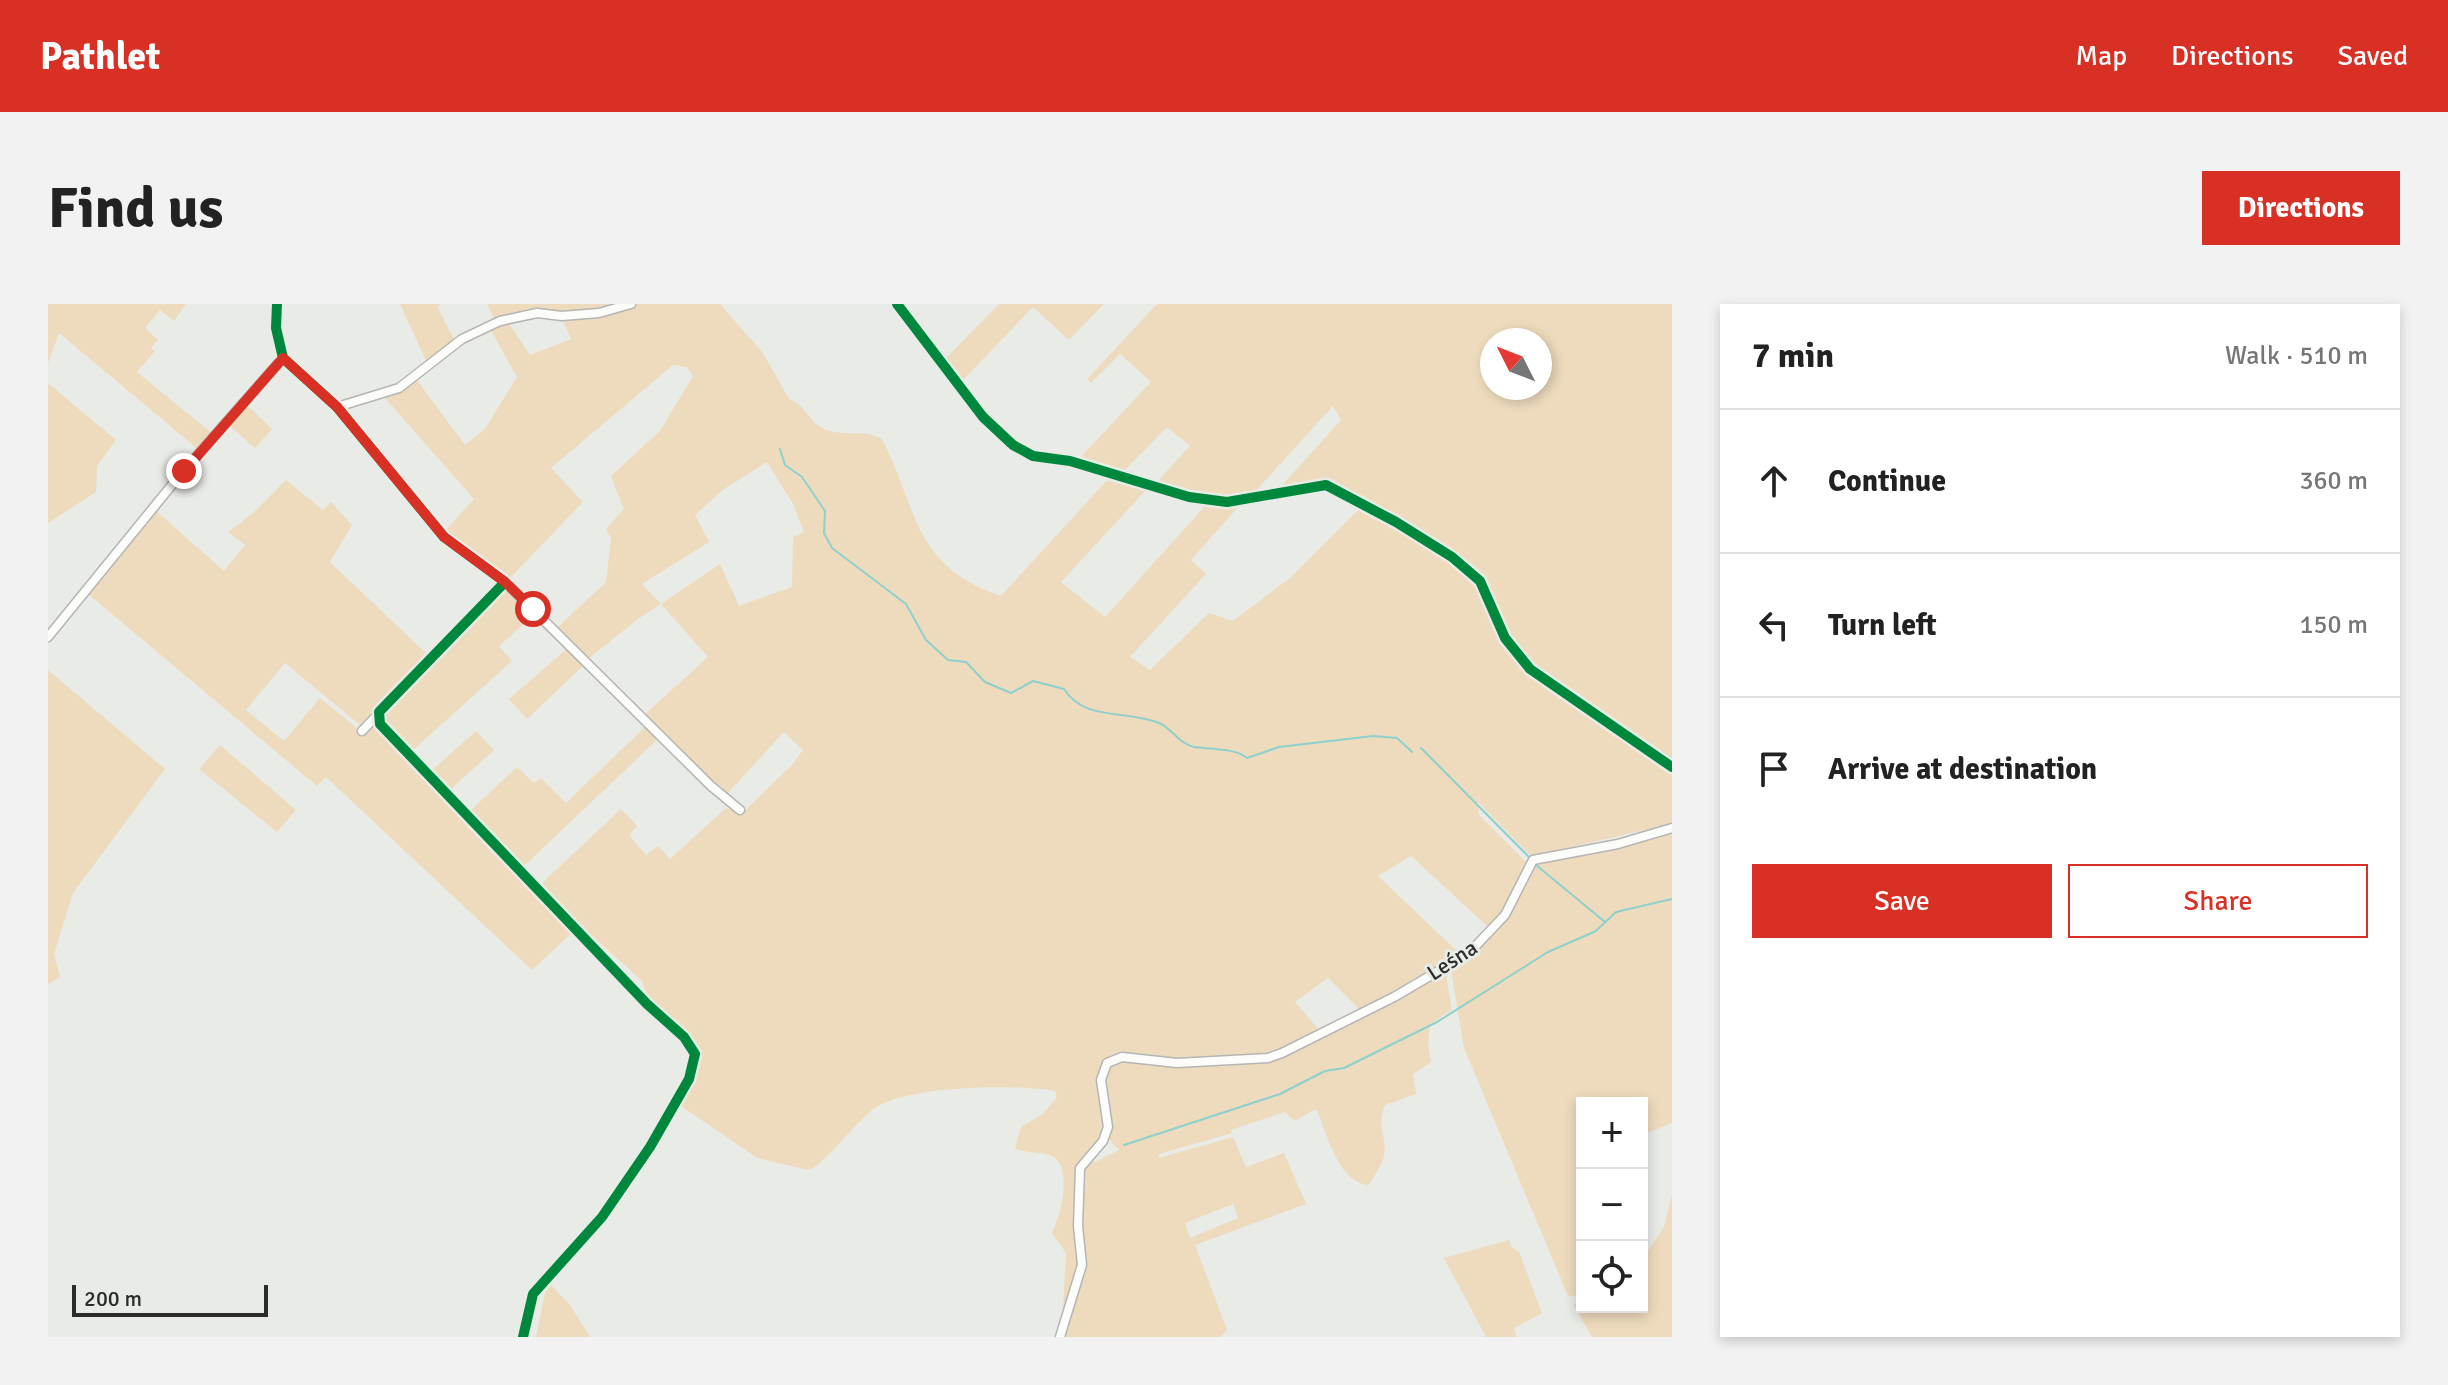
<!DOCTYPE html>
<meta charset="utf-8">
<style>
body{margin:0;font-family:Signika,sans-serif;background:#f2f2f2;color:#222}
.controls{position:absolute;right:24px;bottom:24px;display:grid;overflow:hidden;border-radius:0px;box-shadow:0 4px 12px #0003}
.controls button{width:72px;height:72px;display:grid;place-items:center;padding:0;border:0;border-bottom:2px solid #e0e0e0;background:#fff;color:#222;font:40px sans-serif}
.compass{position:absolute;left:1432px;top:24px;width:72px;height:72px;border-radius:50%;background:#fff;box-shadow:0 4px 12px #0003;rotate:312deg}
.scale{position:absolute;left:24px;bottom:20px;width:196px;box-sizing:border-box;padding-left:8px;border:4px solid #2b2c2a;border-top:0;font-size:22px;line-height:28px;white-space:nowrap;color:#2b2c2a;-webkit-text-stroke:6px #e8ece6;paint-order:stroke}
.stop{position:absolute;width:24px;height:24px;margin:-18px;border:6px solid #d93025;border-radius:50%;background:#fff}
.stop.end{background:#d93025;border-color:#fff;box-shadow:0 2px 8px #0008}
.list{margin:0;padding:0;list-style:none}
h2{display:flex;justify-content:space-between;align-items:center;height:104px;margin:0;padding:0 32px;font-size:34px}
h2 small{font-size:26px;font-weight:400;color:#767676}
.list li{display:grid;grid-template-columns:52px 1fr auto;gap:24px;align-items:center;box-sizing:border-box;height:144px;padding:0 32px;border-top:2px solid #e0e0e0}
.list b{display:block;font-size:30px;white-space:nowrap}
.list em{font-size:26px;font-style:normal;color:#767676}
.actions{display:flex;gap:16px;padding:24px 32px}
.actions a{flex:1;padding:18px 0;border:2px solid #d93025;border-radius:0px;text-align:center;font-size:28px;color:#d93025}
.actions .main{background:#d93025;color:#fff}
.icon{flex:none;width:44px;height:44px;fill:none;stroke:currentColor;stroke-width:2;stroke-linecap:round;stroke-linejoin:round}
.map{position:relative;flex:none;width:1624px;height:1033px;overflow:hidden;border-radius:0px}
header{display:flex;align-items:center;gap:48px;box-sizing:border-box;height:112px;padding:0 40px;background:#d93025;color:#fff}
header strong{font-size:38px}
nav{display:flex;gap:44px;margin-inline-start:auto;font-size:28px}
.intro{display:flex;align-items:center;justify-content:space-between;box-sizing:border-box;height:192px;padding:0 48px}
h1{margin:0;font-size:56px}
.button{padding:20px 36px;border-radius:0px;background:#d93025;color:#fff;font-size:28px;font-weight:700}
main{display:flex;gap:48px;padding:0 48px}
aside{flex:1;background:#fff;border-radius:0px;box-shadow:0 4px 12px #0003}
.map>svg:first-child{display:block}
.green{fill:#eedbbd;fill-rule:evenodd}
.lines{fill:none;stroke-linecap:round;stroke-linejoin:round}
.stream{stroke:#8dd0cc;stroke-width:2}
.minor-casing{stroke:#b4b6b3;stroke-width:11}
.minor{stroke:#fcfcfb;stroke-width:8}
.cycleway-casing{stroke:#e8ece6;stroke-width:15}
.cycleway{stroke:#00873e;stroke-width:10}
.route{stroke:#d93025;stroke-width:10}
.labels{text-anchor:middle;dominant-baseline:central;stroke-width:6;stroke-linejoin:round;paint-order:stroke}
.street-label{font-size:22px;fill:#2b2c2a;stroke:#e8ece6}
</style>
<header>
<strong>Pathlet</strong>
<nav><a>Map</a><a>Directions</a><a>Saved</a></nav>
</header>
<div class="intro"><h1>Find us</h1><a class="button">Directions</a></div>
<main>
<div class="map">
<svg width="1624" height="1033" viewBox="0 0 1624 1033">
<rect width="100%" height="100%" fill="#e9ebe7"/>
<path class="green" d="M0,0H138L126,17L112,6L97,24L110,36L103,44L107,47L89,68L166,131L151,146L11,29L0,59Z
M352,0H394L389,2L406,36L379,59Z
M439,0H672L715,49L741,95C758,101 761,118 776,125C794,133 817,125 834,135C870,205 864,262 953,292L1062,173L1099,185L1013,278L1057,313L1158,201H1192L1143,256L1158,270L1082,353L1102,366L1161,309L1185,317L1242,274L1319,197C1279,174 1272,176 1229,187L1293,116L1285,102L1202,193L1177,195L1107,180L1142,142L1119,123L1073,170L1030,156L1103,78L1072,50L1043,79L1039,75L1109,0H1624V458L1603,443L1598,446L1624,466V520L1483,552L1430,498L1431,511L1478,558L1467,590L1446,621L1439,622L1363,552L1330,572L1411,649L1312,706L1280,674L1247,698L1271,726C1254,734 1238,745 1220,751C1210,755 1143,757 1128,757C1106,758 1074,742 1056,758C1039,774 1061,805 1057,824C1054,837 1044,845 1036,854L1047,858L1071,846L1060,834C1067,808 1050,783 1061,760L1073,757L1103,762L1221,756L1318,710L1394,668L1398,671L1404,706L1382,720L1380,741L1383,758L1365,770L1368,790L1337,801C1328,822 1339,831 1336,852C1334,861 1326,872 1321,881C1290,879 1279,829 1268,805L1246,817L1237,808L1183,826L1184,829L1111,850V854L1185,833L1198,863L1236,849L1258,900L1147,941L1179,1026L1172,1033H1009L1015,1006L1018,949L1004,929C1012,913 1026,864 1004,852C993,847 978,850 967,844L973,823L995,810L1009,793L1007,787C967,780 856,781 824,806C804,823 788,846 767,863L760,866L709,854L633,802L631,796L649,766L648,742L636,728L609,708L601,697L594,677L529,618L527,626L484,666L278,473L269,482L40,290L107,206L176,267L197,241L180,228L204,210L238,176L275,206L283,198L304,221L282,258L381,352L317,420L312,421L237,359L198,406L236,437L272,394L316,430L457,283L487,310L451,342L464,357L364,447L383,467L428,427L446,446L402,486L422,507L469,463L486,479L493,474L518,499L599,421L611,434L476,562L493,580L573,505L589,522L581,531L598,551L610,542L622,555L678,504L694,509L744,461L755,446L736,428L677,492L596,411L660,353L613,300L590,315L540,355L509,324L558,278L563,234L558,225L576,205L563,172L612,127L645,72L639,63L625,61L503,164L535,198L459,277L396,228L426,195L337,94L368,75L417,141L437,125L469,73L441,23L460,18L482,51L523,35L514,14L494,11V6H478L447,17ZM1444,36H1492V84H1444ZM719,158L745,200L756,228L745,233L744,283L691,302L672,260L613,300L594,280L661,238L647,211L676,185ZM1185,900L1190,914L1142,934L1137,919Z
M951,0H1056L1021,36L985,3L914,77L897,55Z
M0,79L68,136L49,162L48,188L0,219Z
M200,102L224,125L207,144L182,122Z
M521,343L536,361L479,415L461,395Z
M0,366L117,465L25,589L6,650L12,673L0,680Z
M172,441L248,506L229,528L151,465Z
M1624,528V819L1594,831V799H1534V991L1520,992L1416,744L1403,666L1441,636L1456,617L1471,593L1482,565L1489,559Z
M1624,890V1033H1544L1525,1000L1594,1003V956L1616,923Z
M1461,936L1463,943L1471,948L1494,1009L1466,1024L1469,1033H1438L1396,954Z
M503,981L522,1001L542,1033H488L497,989Z"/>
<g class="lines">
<path class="stream" d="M732,145L737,161L754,173L777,207L776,229L784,244L858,300L878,336L900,356L918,358L937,378L963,389L985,377L1016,385C1037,418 1078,405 1111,419C1124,424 1131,440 1146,443C1160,445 1188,444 1199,454L1231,443L1325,432L1349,434L1364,448
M1373,444L1481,553
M1488,561L1557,618
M1076,841L1232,790L1277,767L1296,764L1389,718L1500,648L1548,627L1568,608L1624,595"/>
<defs>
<path id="minor" d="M229,0L228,24L235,54L289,103L396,233L457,278L663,482L692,506
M849,0L935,113L965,141L985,152L1022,157L1141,193L1179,198L1278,181L1348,218L1404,253L1432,277L1457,334L1482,365L1624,463
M289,103L351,84L414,35L452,17L489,9L514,12L551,9L583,0
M0,333L132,171L235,54
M314,427L457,278
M1012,1033L1034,961L1030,922L1032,864L1055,837L1060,823L1053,776L1059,759L1074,753L1129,759L1220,754L1234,749L1346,693L1421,649L1457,611L1485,556L1570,540L1624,524"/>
</defs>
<use href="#minor" class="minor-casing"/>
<use href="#minor" class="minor"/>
<defs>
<path id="cycleway" d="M229,0L228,24L235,54L289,103L396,233L457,278L331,408L332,420L599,700L636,733L647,750L641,775L602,843L554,913L485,990L475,1033
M849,0L935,113L965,141L985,152L1022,157L1141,193L1179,198L1278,181L1348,218L1404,253L1432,277L1457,334L1482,365L1624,463"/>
</defs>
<use href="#cycleway" class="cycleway-casing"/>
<use href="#cycleway" class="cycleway"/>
</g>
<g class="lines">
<path class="route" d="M136,167L235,54L289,103L396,233L457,278L485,305"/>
</g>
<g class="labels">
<g class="street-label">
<text transform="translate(1404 656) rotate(-33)">Leśna</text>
</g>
</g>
</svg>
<div class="controls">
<button>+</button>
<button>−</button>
<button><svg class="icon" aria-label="locate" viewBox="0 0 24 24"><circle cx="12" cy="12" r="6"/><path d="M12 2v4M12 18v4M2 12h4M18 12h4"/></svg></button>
</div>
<svg class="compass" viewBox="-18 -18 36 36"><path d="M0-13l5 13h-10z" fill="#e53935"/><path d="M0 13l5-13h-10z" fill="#767676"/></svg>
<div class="scale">200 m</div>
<div class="stop" style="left:485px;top:305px"></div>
<div class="stop end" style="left:136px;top:167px"></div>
</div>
<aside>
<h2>7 min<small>Walk · 510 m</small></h2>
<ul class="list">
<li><svg class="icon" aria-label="ahead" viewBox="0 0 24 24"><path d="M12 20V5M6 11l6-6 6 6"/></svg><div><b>Continue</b></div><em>360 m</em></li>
<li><svg class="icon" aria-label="left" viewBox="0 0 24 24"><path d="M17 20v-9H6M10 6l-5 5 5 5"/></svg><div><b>Turn left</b></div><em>150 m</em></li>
<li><svg class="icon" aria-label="arrive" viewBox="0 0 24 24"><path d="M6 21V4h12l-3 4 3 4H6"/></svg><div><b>Arrive at destination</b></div></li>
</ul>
<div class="actions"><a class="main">Save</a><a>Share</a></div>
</aside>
</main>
